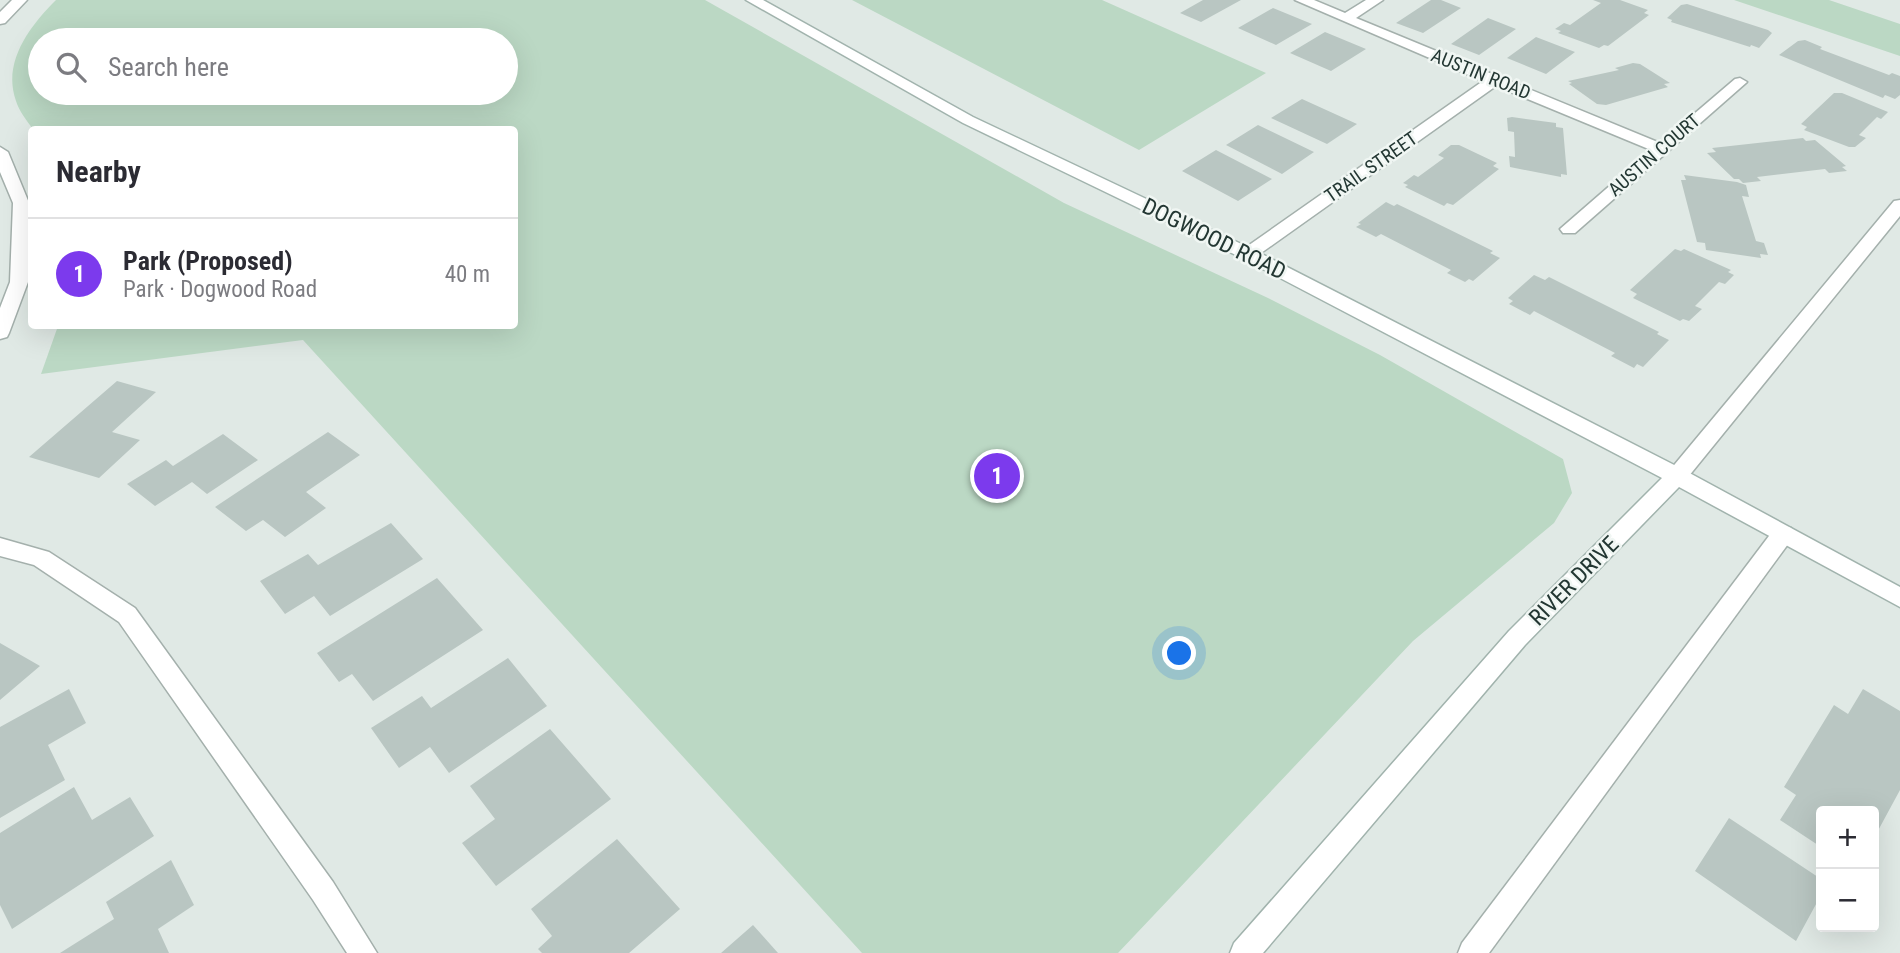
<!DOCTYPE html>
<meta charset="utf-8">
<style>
body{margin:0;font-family:"Roboto Condensed",sans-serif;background:#f7f7f7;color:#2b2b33}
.controls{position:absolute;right:21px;bottom:21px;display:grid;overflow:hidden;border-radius:7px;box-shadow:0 7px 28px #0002}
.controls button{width:63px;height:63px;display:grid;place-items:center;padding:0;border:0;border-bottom:2px solid #e1e1e2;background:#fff;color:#2b2b33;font:35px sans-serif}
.you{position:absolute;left:1180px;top:654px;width:24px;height:24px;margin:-18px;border:5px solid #fff;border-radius:50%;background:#1a73e8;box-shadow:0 0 0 10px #1a73e833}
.badge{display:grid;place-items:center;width:46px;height:46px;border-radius:50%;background:#7c3aed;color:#fff;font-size:23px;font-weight:700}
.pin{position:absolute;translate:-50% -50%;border:4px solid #fff;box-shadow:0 2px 7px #0006}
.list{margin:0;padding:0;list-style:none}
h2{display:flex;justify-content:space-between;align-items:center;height:91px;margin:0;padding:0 28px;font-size:30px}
h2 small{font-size:23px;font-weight:400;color:#7c7c81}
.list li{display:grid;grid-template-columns:46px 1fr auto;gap:21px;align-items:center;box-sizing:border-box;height:112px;padding:0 28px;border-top:2px solid #e1e1e2}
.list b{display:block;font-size:26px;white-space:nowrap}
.list p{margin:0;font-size:23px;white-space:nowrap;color:#7c7c81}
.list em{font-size:23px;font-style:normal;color:#7c7c81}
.icon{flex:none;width:38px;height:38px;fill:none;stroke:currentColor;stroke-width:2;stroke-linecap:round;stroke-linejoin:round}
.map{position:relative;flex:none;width:1900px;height:953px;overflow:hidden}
.search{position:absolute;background:#fff;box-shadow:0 7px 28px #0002;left:28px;top:28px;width:490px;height:77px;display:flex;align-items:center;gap:18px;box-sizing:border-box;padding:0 24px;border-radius:38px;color:#7c7c81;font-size:26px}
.panel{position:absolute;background:#fff;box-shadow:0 7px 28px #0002;left:28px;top:126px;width:490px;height:203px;border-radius:7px}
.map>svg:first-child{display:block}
.green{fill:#bbd8c4;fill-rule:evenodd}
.building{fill:#b9c6c2}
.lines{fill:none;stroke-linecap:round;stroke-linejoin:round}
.lane-casing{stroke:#a4b0ac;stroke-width:3}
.street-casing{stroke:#a4b0ac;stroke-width:3}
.secondary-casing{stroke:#a1b3ad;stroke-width:3}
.lane{fill:#fff;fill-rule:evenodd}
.street{fill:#fff;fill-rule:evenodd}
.secondary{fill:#fff;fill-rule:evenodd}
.labels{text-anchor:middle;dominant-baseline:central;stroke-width:5;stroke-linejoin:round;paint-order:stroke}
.far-street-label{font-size:19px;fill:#233733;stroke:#f0f6f3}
.street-label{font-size:23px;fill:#233733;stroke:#f0f6f3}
</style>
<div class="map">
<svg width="1900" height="953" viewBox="0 0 1900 953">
<rect width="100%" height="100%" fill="#e0e9e5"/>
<path class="green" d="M56,0H705L1064,203L1268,298L1380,355L1563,459L1572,493L1554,523L1413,641L1118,953H862L303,340L41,374L58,326H514V130L33,129C27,121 19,111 16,101C2,62 30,26 56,0ZM506,40V93H40V40Z
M852,0H1102L1266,73L1139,150Z
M1734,0H1829L1900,24V56Z"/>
<path class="building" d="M1203,0H1241L1201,22L1180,13Z
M1431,0H1441L1461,8L1423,33L1396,23Z
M1593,0H1620L1648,10L1644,13L1649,15L1608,46L1604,45L1599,48L1558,33L1561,31L1555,29L1564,23L1570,25L1601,3Z
M1687,4L1768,30L1772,33L1759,48L1751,45L1750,47L1671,22L1672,20L1667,18L1681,5Z
M1273,8L1312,24L1276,45L1238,28Z
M1488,18L1516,29L1479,55L1451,44Z
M1325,32L1366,49L1331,71L1290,53Z
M1536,37L1575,52L1546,74L1507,58Z
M1805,40L1822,47L1820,49L1889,75L1892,73L1900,76V95L1895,99L1885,95L1883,98L1779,55L1798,41Z
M1633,63L1640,64L1670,83L1664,84L1668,87L1606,105L1597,104L1569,84L1572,83L1568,81L1619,70L1615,68Z
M1834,93H1842L1888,112L1881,119L1877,117L1859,135L1866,138L1855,147H1849L1804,130L1807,127L1801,124Z
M1302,99L1357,124L1327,144L1271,118Z
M1512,117L1556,123V127L1563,128L1567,175L1561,174V177L1510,167L1509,156L1515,157L1514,132L1508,131L1507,118Z
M1258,125L1314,152L1282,174L1226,145Z
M1803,138L1806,141L1815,140L1846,166L1842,167L1847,171L1829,173L1825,169L1757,177L1761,181L1743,183L1739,179H1734L1707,153L1716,152L1712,148Z
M1451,145H1459L1497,163L1493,166L1499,169L1453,205L1447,203L1444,206L1405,187L1408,185L1403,183L1414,175L1418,177L1444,158L1438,155Z
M1216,150L1272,179L1238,201L1182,171Z
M1684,175L1737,182L1746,185L1749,197L1742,196L1756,241L1764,243L1768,255L1760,254L1761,258L1706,250L1705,243L1697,242L1681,180H1686Z
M1386,202L1394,206L1397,204L1424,217L1493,251L1490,253L1500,258L1473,281L1469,279L1465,282L1447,273L1451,270L1381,234L1376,237L1356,227L1361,224L1358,223Z
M1675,249L1681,251L1684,249L1731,270L1728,272L1734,275L1725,284L1719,282L1695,306L1702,309L1689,321L1683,319L1680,321L1633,298L1637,294L1630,290Z
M1534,275L1545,280L1549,277L1659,332L1657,334L1669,340L1643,367L1637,364L1634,368L1611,356L1615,353L1534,311L1530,315L1509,304L1513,301L1508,298Z
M117,381L156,392L112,432L140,440L99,478L29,457Z
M328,432L360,455L306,492L326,508L285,537L263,520L246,531L215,507Z
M223,434L258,460L207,494L192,482L155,506L127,484L166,460L173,466Z
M391,523L423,559L330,616L314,596L285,614L260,581L308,554L318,565Z
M437,578L483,630L373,701L352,674L339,682L317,653Z
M0,643L40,666L0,700Z
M508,658L547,706L449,773L430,747L399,768L371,728L422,696L431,708Z
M69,689L86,723L48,745L65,780L0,818V727Z
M1863,689L1900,711V790L1874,838V811H1821V847L1780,820L1796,795L1784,787L1834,705L1848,714Z
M550,729L611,799L496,886L462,843L495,819L470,786Z
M74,787L92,820L130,797L154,836L12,929L0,905V833Z
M1729,818L1821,879V895L1796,941L1695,871Z
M617,839L680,909L629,953H542L538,949L552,936L531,909Z
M171,860L194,905L158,929L169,953H60L114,919L106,902Z
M753,925L778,953H721Z"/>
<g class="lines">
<defs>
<path id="lane" d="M1783,526L1791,528L1794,534L1791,540L1489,953H1458L1462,943L1775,528Z"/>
<path id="street" d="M12,0H27L5,23L0,24V12Z
M1295,0H1314L1345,13L1366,0H1383L1356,18L1660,143L1735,79L1740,78L1747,82L1575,233H1563L1560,229L1651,150L1496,86L1254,258H1242L1239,254L1242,250L1483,81Z
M0,147L8,152L29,203L28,282L9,333L7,337L0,339V308L10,282L13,203L0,172Z
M1900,200V216L1684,482L1677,484L1670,482L1667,476L1670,470L1894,201Z
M0,538L49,552L135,608L333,882L377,953H347L313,900L119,622L34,565L0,556Z"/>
<path id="secondary" d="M746,0H763L973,117L1254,250L1684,470L1900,587V607L1679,487L1525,645L1263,953H1230L1234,943L1509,631L1662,478L1242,258L963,123Z"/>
</defs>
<use href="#lane" class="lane-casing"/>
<use href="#street" class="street-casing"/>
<use href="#secondary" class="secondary-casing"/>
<use href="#lane" class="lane"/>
<use href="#street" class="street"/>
<use href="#secondary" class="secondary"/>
</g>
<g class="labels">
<g class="far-street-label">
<text transform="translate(1481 74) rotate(22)">AUSTIN ROAD</text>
<text transform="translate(1654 155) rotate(-41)">AUSTIN COURT</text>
<text transform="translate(1371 167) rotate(-35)">TRAIL STREET</text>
</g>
<g class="street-label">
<text transform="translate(1214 239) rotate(26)">DOGWOOD ROAD</text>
<text transform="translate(1574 581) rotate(-45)">RIVER DRIVE</text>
</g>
</g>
</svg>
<div class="controls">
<button>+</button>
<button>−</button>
</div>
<div class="you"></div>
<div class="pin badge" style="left:997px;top:476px">1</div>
<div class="search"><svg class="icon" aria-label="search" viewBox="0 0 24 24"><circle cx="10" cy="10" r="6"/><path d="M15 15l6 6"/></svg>Search here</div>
<section class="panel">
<h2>Nearby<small></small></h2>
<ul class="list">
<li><span class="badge">1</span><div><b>Park (Proposed)</b><p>Park · Dogwood Road</p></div><em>40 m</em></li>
</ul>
</section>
</div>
